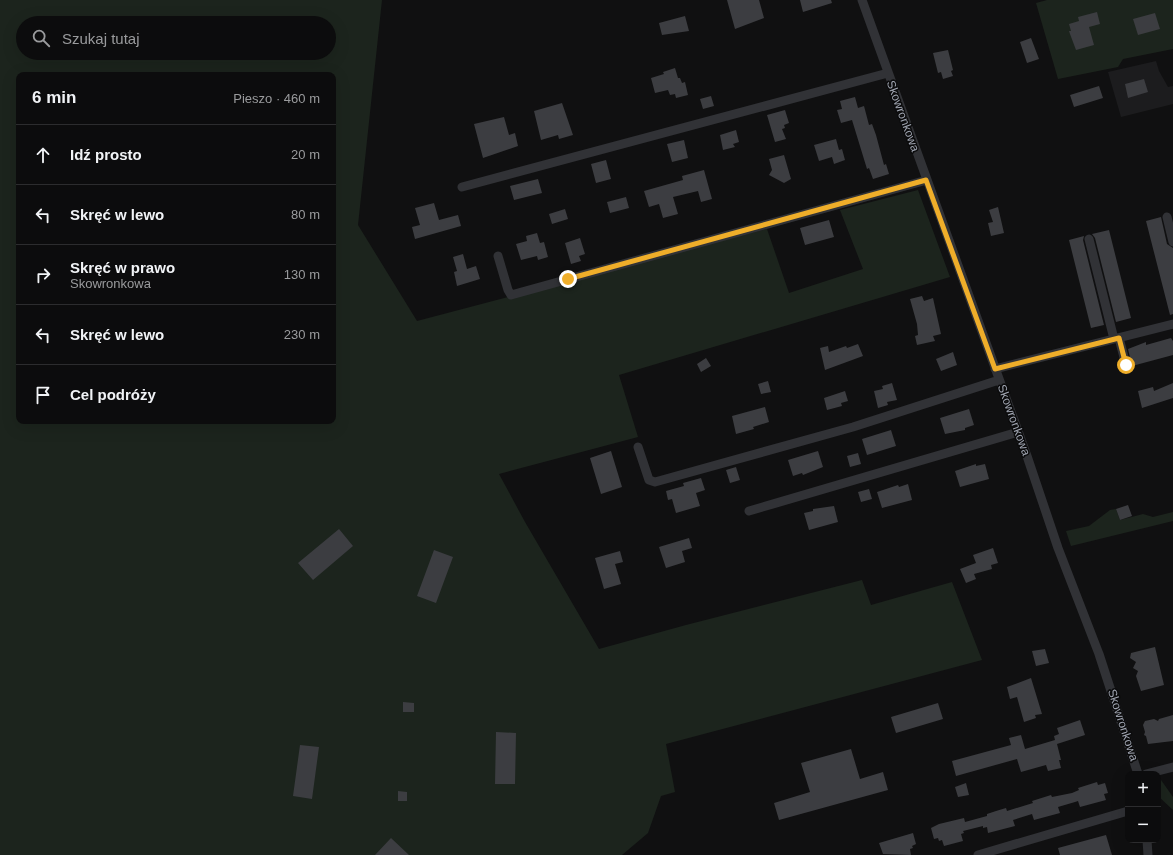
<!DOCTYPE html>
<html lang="pl">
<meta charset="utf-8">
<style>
body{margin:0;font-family:Helvetica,sans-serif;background:#1a1a1b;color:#f1f3f6}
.controls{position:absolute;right:12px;bottom:12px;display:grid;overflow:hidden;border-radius:8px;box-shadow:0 4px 16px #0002}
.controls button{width:36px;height:36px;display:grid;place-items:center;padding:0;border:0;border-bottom:1px solid #2c2c2e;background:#0c0c0d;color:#f1f3f6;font:20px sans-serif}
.stop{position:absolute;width:12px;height:12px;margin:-9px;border:3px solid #efae2a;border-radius:50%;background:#fff}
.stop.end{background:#efae2a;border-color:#fff;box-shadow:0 1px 4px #0008}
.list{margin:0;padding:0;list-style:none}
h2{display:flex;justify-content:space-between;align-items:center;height:52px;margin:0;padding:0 16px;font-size:17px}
h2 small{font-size:13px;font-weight:400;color:#9a9b9d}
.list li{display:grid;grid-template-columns:26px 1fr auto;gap:12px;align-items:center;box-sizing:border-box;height:60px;padding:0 16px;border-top:1px solid #2c2c2e}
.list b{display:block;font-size:15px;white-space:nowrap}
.list p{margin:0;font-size:13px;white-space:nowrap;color:#9a9b9d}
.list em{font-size:13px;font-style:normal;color:#9a9b9d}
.icon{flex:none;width:22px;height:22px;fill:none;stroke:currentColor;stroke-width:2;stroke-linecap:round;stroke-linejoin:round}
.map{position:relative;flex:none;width:1173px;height:855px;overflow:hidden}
.search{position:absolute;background:#0c0c0d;box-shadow:0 4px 16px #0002;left:16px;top:16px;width:320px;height:44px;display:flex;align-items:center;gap:10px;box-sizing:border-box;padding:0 14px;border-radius:22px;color:#9a9b9d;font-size:15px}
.panel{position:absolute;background:#0c0c0d;box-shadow:0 4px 16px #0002;left:16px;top:72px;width:320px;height:352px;border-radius:8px}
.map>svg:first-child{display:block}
.built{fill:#1c1c1e}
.green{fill:#1c241d;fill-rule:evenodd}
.building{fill:#3c3d41}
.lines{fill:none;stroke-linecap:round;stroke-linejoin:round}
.street{stroke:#313236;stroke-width:9}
.route{stroke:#efae2a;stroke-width:5}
.labels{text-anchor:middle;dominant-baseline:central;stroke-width:3;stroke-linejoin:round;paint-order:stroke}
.street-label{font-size:12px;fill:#a1a6b2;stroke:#0b0b0c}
</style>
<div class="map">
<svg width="1173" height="855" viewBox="0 0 1173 855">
<rect width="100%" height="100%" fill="#101011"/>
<path class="built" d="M1156,61L1159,71L1168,87L1173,86V104L1121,117L1108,72Z"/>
<path class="green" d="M0,0H382L358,225L417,321L767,229L789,293L863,269L840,210L918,190L950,277L619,375L638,437L499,474L525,522L599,649L686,625L862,580L871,605L952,582L982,660L666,744L675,792L661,796L648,833L622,855H0ZM23,23H329V53H23ZM19,75H333V421H19Z
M1047,0H1173V49L1123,59L1118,67L1058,79L1036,3Z
M1116,509L1120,520L1143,514L1153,517L1173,512V521L1071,546L1066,531L1089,526L1110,510Z
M1158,780H1161L1173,797V810L1158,796Z"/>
<path class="building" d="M727,0H759L764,18L735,29Z
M800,0H831L832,3L803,12Z
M1097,12L1100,24L1089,27L1094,45L1076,50L1070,34L1069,31H1071L1069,24L1079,21L1078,17Z
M1155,13L1160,29L1138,35L1133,19Z
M685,16L689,31L662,35L659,23Z
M1031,38L1039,59L1027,63L1020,42Z
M948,50L953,70L951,71L953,76L943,79L941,72L938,73L933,53Z
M675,68L678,78H680L682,83L685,82L688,95L676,98L675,94L670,95L668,90L655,93L651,78L664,74L663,72Z
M1144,79L1148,92L1128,98L1125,84Z
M1099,86L1103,98L1074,107L1070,95Z
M711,96L714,106L703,109L700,99Z
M855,97L858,108L864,106L869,125L872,124L876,135L884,165L886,164L889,174L873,179L869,168L867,169L852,120L841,123L837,110L842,109L840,101Z
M562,103L573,135L559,139L558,135L541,140L534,111Z
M785,110L789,123L784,125L785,128L782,129L786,139L775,142L767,115Z
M504,117L509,135L515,133L518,146L483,158L474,124Z
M736,130L739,142L733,144L735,147L723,150L720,135Z
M836,139L839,150L842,149L845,160L834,164L832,157L819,161L814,145Z
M684,140L688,158L672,162L667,144Z
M784,155L791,179L784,183L769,175L772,170L769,159Z
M606,160L611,179L596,183L591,164Z
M704,170L712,199L701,202L698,191L673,197L678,214L663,218L659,204L649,207L644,191L683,180L682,176Z
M538,179L542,193L514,200L510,186Z
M626,197L629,208L610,213L607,202Z
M434,203L439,220L458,215L461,226L415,239L412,227L420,225L415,208Z
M998,207L1004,233L991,236L988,223L993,222L989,210Z
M565,209L568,219L552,224L549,214Z
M1161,217L1167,244L1173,248V314L1170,315L1146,221Z
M829,220L834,237L805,245L800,228Z
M1109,230L1131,318L1116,322L1095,238L1092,234Z
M537,233L540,243L544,242L548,257L538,260L537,256L521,260L516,244L527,241L526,236Z
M1084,236L1083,240L1104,325L1091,328L1069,240Z
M580,238L585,254L579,256L581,261L571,264L565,243Z
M463,254L467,269L476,266L480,279L457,286L454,272L457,271L453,257Z
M922,296L924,301L933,298L941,334L933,336L935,341L917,345L915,336L918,335L917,324L910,299Z
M1171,338L1173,341V355L1132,366L1128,349L1146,342V345Z
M858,344L863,356L825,370L820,348L828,346L829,352L846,346L847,348Z
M953,352L957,365L941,371L936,359Z
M706,358L711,366L701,372L697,364Z
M768,381L771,392L761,394L758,384Z
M892,383L897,400L887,402L888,405L878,408L874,391L883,389L882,386Z
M1173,383V398L1142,408L1138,391L1153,387L1154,391Z
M845,391L848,401L841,403L842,406L827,410L824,398Z
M765,407L769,422L753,427L754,429L736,434L732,416Z
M969,409L974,425L965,428V430L945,434L940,418Z
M891,430L896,446L867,455L862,439Z
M611,451L622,487L601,494L590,458Z
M818,451L823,467L803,475L802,473L793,476L788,460Z
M858,453L861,464L850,467L847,456Z
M976,464V466L985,464L989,479L960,487L955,471Z
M736,467L740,480L730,483L726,470Z
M701,478L705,490L696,493L700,506L676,513L672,499L668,500L666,491L684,486L683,483Z
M908,484L912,500L882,508L877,492L898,485L899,487Z
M869,489L872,499L861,502L858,492Z
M1128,505L1132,516L1120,520L1116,509Z
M834,506L838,522L809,530L804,513L813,511V509Z
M339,529L353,546L313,580L298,563Z
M689,538L692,548L682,551L685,562L666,568L659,547Z
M993,548L998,563L991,565L992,569L974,574L976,579L966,583L960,569L976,563L973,555Z
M434,550L453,557L436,603L417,596Z
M620,551L623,562L615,564L621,584L604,589L595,558Z
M1155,647L1164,685L1141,691L1136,676L1138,671L1133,668L1136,662L1130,658L1131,653Z
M1045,649L1049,663L1036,666L1032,651Z
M1031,678L1042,714L1035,715L1036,718L1024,722L1017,697L1010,699L1007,687Z
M403,702L414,703V712H403Z
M938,703L943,719L896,733L891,717Z
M1173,715V741L1148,744L1146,736L1144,735L1145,732L1143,725L1145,721L1154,719L1158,721L1159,719Z
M1080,720L1085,735L1057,744L1061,760H1059L1061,768L1048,771L1046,765L1021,772L1017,759L956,776L952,761L1011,745L1009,738L1021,735L1025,749L1055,740L1054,736L1059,734L1057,728Z
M496,732L516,733L515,784H495Z
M300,745L319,747L312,799L293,796Z
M851,749L860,779L883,772L888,790L779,820L774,803L810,792L801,763Z
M1097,782L1098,785L1105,783L1108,793L1104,794L1106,800L1080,807L1078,801L1075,802L1058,807L1060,813L1034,820L1032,814L1013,820L1015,826L988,833L987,827L983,828V826L963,831L964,833L961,834L963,841L944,846L942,840L939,841L938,838L934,839L931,828L939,824L964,818L965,822L987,816V814L996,811L1006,808L1007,811L1033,803L1032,801L1051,795L1052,797L1072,793L1079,790L1078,788Z
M966,783L969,795L958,797L955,787Z
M398,791L407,792V801H398Z
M913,833L916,844L912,846L913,848L910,849L911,855L883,854L879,843Z
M1106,835L1112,855H1060L1058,848Z
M391,838L409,855H375Z"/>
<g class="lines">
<path class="street" d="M862,0L1027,456L1058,548L1099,654L1138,774
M462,187L888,73
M1167,217L1173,242
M1089,239L1114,339
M498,256L508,290L511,295L927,180
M1119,338L1126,365
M995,369L1173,324
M638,447L649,480L655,482L853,427L999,380
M749,511L1018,432
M1146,774L1173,767
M1147,840L1148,855
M978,855L1128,811"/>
</g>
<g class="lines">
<path class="route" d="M568,279L926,180L995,369L1119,338L1126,365"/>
</g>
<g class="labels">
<g class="street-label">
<text transform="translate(903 116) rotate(70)">Skowronkowa</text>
<text transform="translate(1014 420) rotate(70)">Skowronkowa</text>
<text transform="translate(1123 725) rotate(72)">Skowronkowa</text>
</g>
</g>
</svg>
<div class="controls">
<button>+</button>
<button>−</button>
</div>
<div class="stop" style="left:1126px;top:365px"></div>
<div class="stop end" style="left:568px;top:279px"></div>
<div class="search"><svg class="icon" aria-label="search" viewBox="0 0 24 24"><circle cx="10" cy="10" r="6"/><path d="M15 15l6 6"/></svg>Szukaj tutaj</div>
<section class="panel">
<h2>6 min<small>Pieszo · 460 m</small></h2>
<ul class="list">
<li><svg class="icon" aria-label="ahead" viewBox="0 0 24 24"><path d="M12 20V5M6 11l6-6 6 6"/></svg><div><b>Idź prosto</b></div><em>20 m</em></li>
<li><svg class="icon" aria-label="left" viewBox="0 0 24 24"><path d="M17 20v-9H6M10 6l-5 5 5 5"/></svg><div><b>Skręć w lewo</b></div><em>80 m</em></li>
<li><svg class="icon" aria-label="right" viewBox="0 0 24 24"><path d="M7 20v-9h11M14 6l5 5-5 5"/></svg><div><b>Skręć w prawo</b><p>Skowronkowa</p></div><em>130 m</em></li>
<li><svg class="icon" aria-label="left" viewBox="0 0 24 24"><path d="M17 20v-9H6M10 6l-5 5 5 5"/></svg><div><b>Skręć w lewo</b></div><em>230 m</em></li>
<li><svg class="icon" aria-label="arrive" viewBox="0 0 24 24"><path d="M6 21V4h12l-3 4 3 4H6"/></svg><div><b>Cel podróży</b></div></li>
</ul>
</section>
</div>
